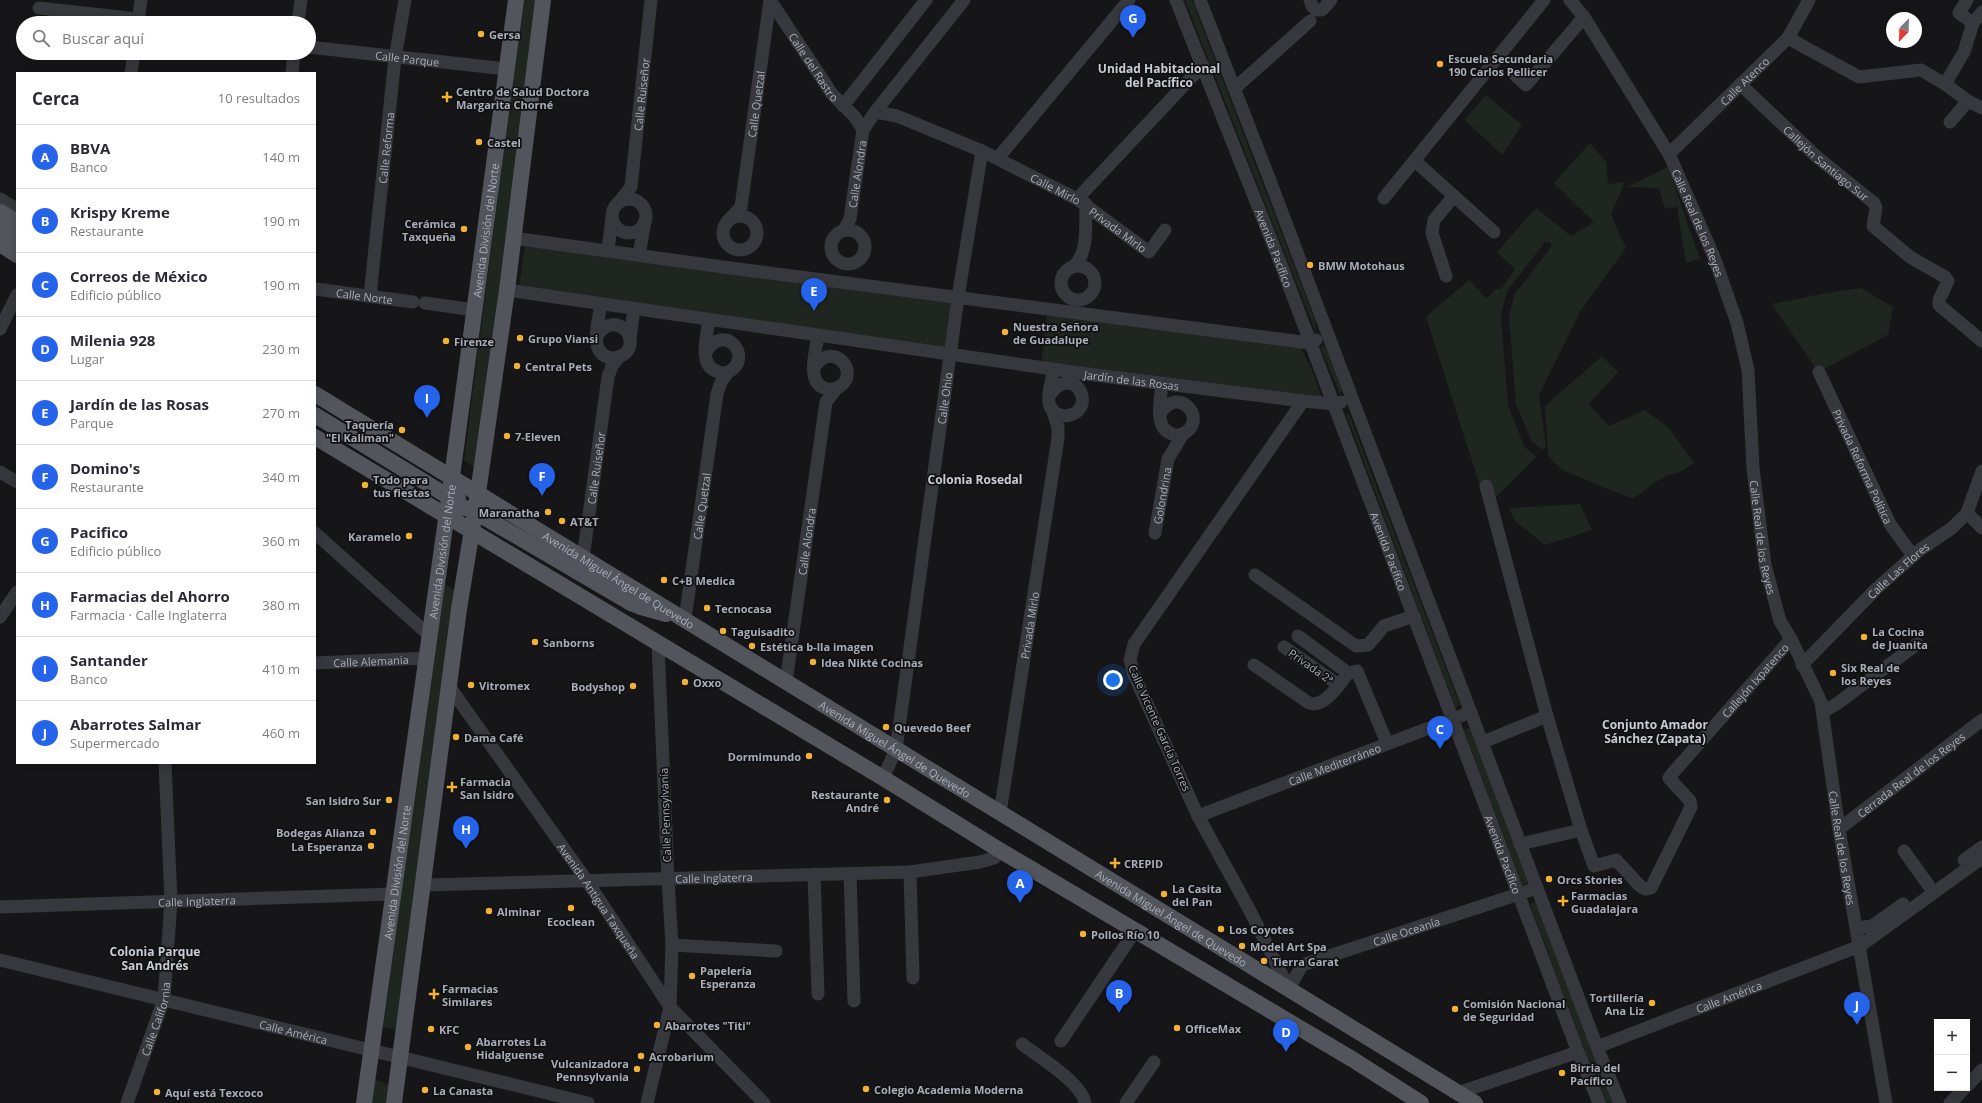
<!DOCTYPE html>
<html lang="es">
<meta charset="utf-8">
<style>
body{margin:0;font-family:"Open Sans",sans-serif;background:#f2f2f3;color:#2b2b33}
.controls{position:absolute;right:12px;bottom:12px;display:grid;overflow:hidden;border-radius:0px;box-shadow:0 2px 10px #0003}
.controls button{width:36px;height:36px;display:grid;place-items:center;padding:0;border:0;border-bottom:1px solid #e1e1e2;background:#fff;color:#2b2b33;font:20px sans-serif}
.compass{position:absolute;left:1886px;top:12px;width:36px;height:36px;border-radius:50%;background:#fff;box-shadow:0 2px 10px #0003;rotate:203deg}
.you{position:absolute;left:1113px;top:680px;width:14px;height:14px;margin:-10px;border:3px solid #fff;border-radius:50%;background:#1a73e8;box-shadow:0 0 0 6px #1a73e833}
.badge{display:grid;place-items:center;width:26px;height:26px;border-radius:50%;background:#2563eb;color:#fff;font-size:13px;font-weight:700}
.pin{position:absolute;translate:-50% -33px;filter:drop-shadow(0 1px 2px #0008)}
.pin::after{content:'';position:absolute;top:21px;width:14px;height:12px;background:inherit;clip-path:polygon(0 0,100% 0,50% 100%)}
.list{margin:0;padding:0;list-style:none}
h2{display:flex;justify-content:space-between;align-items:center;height:52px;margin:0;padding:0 16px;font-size:17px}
h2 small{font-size:13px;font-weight:400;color:#7c7c81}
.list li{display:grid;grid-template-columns:26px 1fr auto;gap:12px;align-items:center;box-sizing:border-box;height:64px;padding:0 16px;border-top:1px solid #e1e1e2}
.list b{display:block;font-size:15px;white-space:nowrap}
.list p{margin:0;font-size:13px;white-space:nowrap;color:#7c7c81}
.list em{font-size:13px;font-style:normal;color:#7c7c81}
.icon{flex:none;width:22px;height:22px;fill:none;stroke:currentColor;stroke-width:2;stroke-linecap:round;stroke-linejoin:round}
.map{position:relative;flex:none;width:1982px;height:1103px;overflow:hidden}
.search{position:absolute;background:#fff;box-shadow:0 2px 10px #0003;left:16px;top:16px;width:300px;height:44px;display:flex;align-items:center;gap:10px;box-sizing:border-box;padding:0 14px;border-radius:22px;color:#7c7c81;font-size:15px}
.panel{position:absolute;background:#fff;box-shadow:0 2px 10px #0003;left:16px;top:72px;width:300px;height:692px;border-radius:0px}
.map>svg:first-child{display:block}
.green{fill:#1e261f}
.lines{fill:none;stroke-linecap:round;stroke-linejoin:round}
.minor{stroke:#37383d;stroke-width:13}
.major{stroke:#53555c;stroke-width:16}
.poi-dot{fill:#f2b134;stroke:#111113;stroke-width:1.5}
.labels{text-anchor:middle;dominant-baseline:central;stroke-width:3.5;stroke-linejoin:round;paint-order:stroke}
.poi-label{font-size:11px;font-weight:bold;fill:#a8adb8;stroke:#111113;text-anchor:start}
.street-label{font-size:11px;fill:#a8adb8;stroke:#111113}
.neighbourhood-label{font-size:12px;font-weight:bold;fill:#c9ccd4;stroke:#111113}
</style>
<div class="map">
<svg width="1982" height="1103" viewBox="0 0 1982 1103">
<rect width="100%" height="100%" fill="#161618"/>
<path class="green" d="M523,0H537L476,469L464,460Z
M1185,0H1192L1315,320L1316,333Z
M1486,95L1522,125L1502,155L1465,120Z
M1590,143L1606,162L1608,184L1625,182L1611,214L1626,248L1581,310L1539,395L1546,446L1542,450L1531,440L1516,404L1509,317L1514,295L1551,247V243L1545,242L1507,291L1501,316L1508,405L1524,446L1536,457L1494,499L1488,511L1426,317L1469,280L1487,299L1495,289H1501L1515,269L1497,252L1536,208L1571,236L1594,222L1554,183Z
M1668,167L1700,259L1686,263L1677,207L1665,209L1659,188L1627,187Z
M525,246L951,297L944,352L519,286Z
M1861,288L1893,307L1888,335L1822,370L1816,369L1772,304L1838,291Z
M1047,313L1299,344L1312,370L1322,398L1041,366Z
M1325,346L1343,388L1340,394L1320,347Z
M1602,356L1618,372L1589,404L1609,426L1645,410L1668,427L1694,463L1680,472L1666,476L1654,483L1633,499L1562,470L1548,456L1545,406Z
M1346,414H1349L1460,705L1455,707Z
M1580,504L1592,530L1545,545L1515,521L1509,508Z
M445,584L455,590L399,1030L383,1027Z
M1470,728L1528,883L1522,885L1464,730Z
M1535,901L1614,1103H1604L1530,904Z
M373,1079L390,1085L388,1103H370Z"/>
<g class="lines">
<g class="minor">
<path id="s1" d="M770,0L832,94L855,117L863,130"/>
<path id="s2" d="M1176,0L1280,262L1578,1052L1599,1103"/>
<path d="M1200,0L1269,178L1597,1047L1620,1103"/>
<path d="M1310,0L1312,6L1316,10H1322L1331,0"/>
<path id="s3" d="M1570,0L1584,17L1669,154L1714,257L1737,323L1748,370L1753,468L1765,565L1780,621L1791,639L1821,702L1839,829L1886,1103"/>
<path d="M1967,0L1959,13L1973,23"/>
<path d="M39,8L138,19"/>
<path d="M138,23L141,0"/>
<path d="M298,23L301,0"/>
<path d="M1788,38L1859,77L1921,70L1945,84L1968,101L1982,108"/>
<path id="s4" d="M309,47L506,69"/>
<path d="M131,73L134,53"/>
<path d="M292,73L294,53"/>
<path d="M1515,75L1526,85L1584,17"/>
<path id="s5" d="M1740,84L1817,157L1874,203L1876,208L1873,226L1910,257L1945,277L1948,281L1939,300V305L1982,341"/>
<path d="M1945,84L1964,52L1973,23L1982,12"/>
<path d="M1235,88L1310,21"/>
<path d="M843,106L926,0"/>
<path d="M875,112L964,0"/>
<path d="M1950,122L1968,101"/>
<path id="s6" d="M1669,154L1788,38L1809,0"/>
<path d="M998,158L1129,0"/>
<path d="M1415,161L1494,232"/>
<path d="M1384,198L1544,0"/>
<path d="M0,199L17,209"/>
<path d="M1077,199L1203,65"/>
<circle cx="629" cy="216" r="17"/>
<path id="s7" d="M618,203L631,187L651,0"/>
<circle cx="740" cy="233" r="17"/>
<path id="s8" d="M728,221L741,207L770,0"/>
<path id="s9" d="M844,230L850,219L863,130L875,112L897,116L982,151L1077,199L1149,252L1165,230"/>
<circle cx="848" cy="247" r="17"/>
<path d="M513,238L723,267L1310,343L1316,340"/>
<path d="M608,250L612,218"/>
<path d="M639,255L645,221"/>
<path d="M1074,266C1089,253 1085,223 1086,204"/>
<circle cx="1078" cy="283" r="17"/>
<path d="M1446,276L1432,233L1434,220L1454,196"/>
<path id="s10" d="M315,289L413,302"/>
<path id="s11" d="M507,290L1087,374L1303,401L1334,404L1341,402"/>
<path id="s12" d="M370,296L395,58L405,0"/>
<path d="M425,303L474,310"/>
<path d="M0,329L17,295"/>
<path d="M597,336C615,307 644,341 623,355C619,357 615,358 611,358C587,354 599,320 601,304"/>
<path d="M630,339L634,309"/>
<path d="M706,352C723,323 751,353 733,369C729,372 724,374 719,372C697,367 707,336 709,320"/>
<path d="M814,368C832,338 862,373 839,387C834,390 829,390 824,388C806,381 816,350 818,336"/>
<path id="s13" d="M1819,372L1890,524L1913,556"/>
<path d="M1050,395C1057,383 1074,376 1081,393C1090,415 1055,426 1049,403C1047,393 1052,380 1054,370"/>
<path d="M1160,414C1178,384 1207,418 1186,432C1182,435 1177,436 1172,434C1153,428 1161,398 1162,384"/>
<path d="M0,472L17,482"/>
<path id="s14" d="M1486,486L1547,716L1581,830L1594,866L1616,860L1640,886L1645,889L1651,888L1691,807L1690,801L1669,778L1671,775L1791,639"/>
<path d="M1967,513L1982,528"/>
<path d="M315,533L430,636"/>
<path id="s15" d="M1155,533L1168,459L1183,434"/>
<path id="s16" d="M583,558L608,377L612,366L619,357"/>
<path d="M1255,575L1356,646L1368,645L1384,626L1414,616"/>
<path d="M0,617L17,592"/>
<path id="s17" d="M685,619L717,394L721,382L728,372"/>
<path d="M1298,636L1348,673"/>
<path d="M1284,647L1339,685"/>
<path id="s18" d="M315,663L427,658"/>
<path d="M1254,665L1309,703C1324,709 1340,684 1348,673L1357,671L1387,743"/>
<path id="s19" d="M1802,665L1876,589L1921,549L1952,528L1967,513L1982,471"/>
<path id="s20" d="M786,682L826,402L837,388"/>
<path id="s21" d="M449,686L587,881L670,1007L764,1103"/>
<path d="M1823,712L1838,703L1917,644"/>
<path d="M1483,742L1547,716"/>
<path id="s22" d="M883,778L896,750L958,297L982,151"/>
<path id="s23" d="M1000,813L1058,438V427L1052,409"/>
<path id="s24" d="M1198,816L1471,712"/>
<path id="s25" d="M1839,829L1982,720"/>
<path d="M1520,844L1581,830"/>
<path d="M1904,851L1929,886"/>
<path d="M1964,860L1982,847"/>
<path d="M910,872L913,978"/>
<path d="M850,873L854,1001"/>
<path d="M814,874L818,994"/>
<path id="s26" d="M424,885L910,872L980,862L994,858L1001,851"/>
<path id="s27" d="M0,907L393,894"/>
<path d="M1857,928L1872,926L1903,904"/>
<path d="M672,945L776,951"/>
<path id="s28" d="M0,960L588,1103"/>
<path d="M1289,989L1249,909L1198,816L1134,675L1130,660L1134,644L1303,401"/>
<path id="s29" d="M1289,989L1302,965L1537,888"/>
<path d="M1061,1041L1135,931"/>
<path d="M1022,1044C1039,1057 1082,1083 1085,1103"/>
<path id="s30" d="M1597,1047L1860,946L1982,858"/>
<path d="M1967,1086L1982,1070"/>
<path d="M1458,1093L1578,1052"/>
<path id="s31" d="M127,1103L164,999L171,901L165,763"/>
<path d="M647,1103L670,1007L672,945L668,879L658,644"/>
<path d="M1126,1103L1154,1062"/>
<path d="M1950,1103L1965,1088"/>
</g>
<g class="major">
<path d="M0,212L17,222"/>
<path d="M0,228L17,238"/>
<path d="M0,244L17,255"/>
<path id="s32" d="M315,394L1475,1103"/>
<path d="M315,415L449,497L458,499"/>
<path d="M315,437L883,778L1001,851L1352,1059L1421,1103"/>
<path d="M446,516C452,507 463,506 472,510L631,603L641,607L666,614"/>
<path id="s33" d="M364,1103L452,477L516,0"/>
<path d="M394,1103L459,609L478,493L507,290L543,0"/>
</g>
</g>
<g class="poi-dot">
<circle cx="481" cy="34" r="4"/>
<circle cx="1440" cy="64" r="4"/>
<path d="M445 91h4v4h4v4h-4v4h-4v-4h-4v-4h4z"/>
<circle cx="479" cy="142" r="4"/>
<circle cx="464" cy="229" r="4"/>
<circle cx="1310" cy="265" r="4"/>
<circle cx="1005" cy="332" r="4"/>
<circle cx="520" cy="338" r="4"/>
<circle cx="446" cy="341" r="4"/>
<circle cx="517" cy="366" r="4"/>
<circle cx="402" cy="430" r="4"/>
<circle cx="507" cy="436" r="4"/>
<circle cx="365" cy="485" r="4"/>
<circle cx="548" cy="512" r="4"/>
<circle cx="562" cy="521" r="4"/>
<circle cx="409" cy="536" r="4"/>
<circle cx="664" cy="580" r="4"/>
<circle cx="707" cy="608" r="4"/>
<circle cx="723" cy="631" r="4"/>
<circle cx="1864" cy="637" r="4"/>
<circle cx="535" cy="642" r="4"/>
<circle cx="752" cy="646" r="4"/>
<circle cx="813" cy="662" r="4"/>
<circle cx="1833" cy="673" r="4"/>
<circle cx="685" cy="682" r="4"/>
<circle cx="471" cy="685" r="4"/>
<circle cx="633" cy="686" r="4"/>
<circle cx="886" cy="727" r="4"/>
<circle cx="456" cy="737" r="4"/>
<circle cx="809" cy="756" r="4"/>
<path d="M450 781h4v4h4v4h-4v4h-4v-4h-4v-4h4z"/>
<circle cx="389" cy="800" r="4"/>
<circle cx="887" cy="800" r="4"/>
<circle cx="373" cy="832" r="4"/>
<circle cx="371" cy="846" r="4"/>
<path d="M1113 857h4v4h4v4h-4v4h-4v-4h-4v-4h4z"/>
<circle cx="1549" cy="879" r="4"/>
<circle cx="1164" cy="894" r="4"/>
<path d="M1561 895h4v4h4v4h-4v4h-4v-4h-4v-4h4z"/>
<circle cx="571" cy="908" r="4"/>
<circle cx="489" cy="911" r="4"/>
<circle cx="1221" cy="929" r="4"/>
<circle cx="1083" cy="934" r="4"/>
<circle cx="1242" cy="946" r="4"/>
<circle cx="1264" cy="961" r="4"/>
<circle cx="692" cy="976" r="4"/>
<path d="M432 988h4v4h4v4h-4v4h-4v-4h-4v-4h4z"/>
<circle cx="1652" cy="1003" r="4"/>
<circle cx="1455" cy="1009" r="4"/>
<circle cx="657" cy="1025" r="4"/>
<circle cx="1177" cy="1028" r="4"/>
<circle cx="431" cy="1029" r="4"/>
<circle cx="468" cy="1047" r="4"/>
<circle cx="641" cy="1056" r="4"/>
<circle cx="637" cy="1069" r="4"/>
<circle cx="1562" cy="1073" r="4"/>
<circle cx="866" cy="1089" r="4"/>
<circle cx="425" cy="1090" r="4"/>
<circle cx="157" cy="1092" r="4"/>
</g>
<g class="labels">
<g class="poi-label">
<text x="489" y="34">Gersa</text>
<text x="1448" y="58">Escuela Secundaria<tspan x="1448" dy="13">190 Carlos Pellicer</tspan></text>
<text x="456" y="91">Centro de Salud Doctora<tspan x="456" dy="13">Margarita Chorné</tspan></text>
<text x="487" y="142">Castel</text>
<text x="456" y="223" text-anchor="end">Cerámica<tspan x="456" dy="13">Taxqueña</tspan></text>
<text x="1318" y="265">BMW Motohaus</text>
<text x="1013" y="326">Nuestra Señora<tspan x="1013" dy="13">de Guadalupe</tspan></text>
<text x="528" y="338">Grupo Viansi</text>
<text x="454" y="341">Firenze</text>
<text x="525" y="366">Central Pets</text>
<text x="394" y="424" text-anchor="end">Taquería<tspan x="394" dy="13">"El Kaliman"</tspan></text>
<text x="515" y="436">7-Eleven</text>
<text x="373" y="479">Todo para<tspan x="373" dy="13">tus fiestas</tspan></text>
<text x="540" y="512" text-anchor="end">Maranatha</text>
<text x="570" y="521">AT&amp;T</text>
<text x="401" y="536" text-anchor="end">Karamelo</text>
<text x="672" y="580">C+B Medica</text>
<text x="715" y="608">Tecnocasa</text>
<text x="731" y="631">Taguisadito</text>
<text x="1872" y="631">La Cocina<tspan x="1872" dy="13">de Juanita</tspan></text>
<text x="543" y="642">Sanborns</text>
<text x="760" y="646">Estética b-lla imagen</text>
<text x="821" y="662">Idea Nikté Cocinas</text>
<text x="1841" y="667">Six Real de<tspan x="1841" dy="13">los Reyes</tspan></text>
<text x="693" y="682">Oxxo</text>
<text x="479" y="685">Vitromex</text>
<text x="625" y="686" text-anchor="end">Bodyshop</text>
<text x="894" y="727">Quevedo Beef</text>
<text x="464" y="737">Dama Café</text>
<text x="801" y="756" text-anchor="end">Dormimundo</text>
<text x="460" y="781">Farmacia<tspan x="460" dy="13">San Isidro</tspan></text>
<text x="879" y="794" text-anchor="end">Restaurante<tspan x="879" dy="13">André</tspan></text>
<text x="381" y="800" text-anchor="end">San Isidro Sur</text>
<text x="365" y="832" text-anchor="end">Bodegas Alianza</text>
<text x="363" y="846" text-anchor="end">La Esperanza</text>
<text x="1124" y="863">CREPID</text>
<text x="1557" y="879">Orcs Stories</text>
<text x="1172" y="888">La Casita<tspan x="1172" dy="13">del Pan</tspan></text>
<text x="1571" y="895">Farmacias<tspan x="1571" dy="13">Guadalajara</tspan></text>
<text x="497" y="911">Alminar</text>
<text x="571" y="921" text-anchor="middle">Ecoclean</text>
<text x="1229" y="929">Los Coyotes</text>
<text x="1091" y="934">Pollos Río 10</text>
<text x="1250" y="946">Model Art Spa</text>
<text x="1272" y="961">Tierra Garat</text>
<text x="700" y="970">Papelería<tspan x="700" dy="13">Esperanza</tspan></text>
<text x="442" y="988">Farmacias<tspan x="442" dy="13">Similares</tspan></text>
<text x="1644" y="997" text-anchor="end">Tortillería<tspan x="1644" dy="13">Ana Liz</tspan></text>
<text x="1463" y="1003">Comisión Nacional<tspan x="1463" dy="13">de Seguridad</tspan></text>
<text x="665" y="1025">Abarrotes "Titi"</text>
<text x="1185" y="1028">OfficeMax</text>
<text x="439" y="1029">KFC</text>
<text x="476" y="1041">Abarrotes La<tspan x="476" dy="13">Hidalguense</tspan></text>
<text x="649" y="1056">Acrobarium</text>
<text x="629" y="1063" text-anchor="end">Vulcanizadora<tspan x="629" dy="13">Pennsylvania</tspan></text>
<text x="1570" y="1067">Birria del<tspan x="1570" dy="13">Pacífico</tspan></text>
<text x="874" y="1089">Colegio Academia Moderna</text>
<text x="433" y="1090">La Canasta</text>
<text x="165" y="1092">Aquí está Texcoco</text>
</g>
<g class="street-label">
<text stroke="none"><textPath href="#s4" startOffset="99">Calle Parque</textPath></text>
<text stroke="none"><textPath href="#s1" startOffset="80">Calle del Rastro</textPath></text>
<text stroke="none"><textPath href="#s6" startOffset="105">Calle Atenco</textPath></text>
<text stroke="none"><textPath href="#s7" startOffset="114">Calle Ruiseñor</textPath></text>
<text stroke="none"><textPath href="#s8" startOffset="123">Calle Quetzal</textPath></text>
<text stroke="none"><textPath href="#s12" startOffset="149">Calle Reforma</textPath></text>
<text stroke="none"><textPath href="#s5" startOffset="117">Callejón Santiago Sur</textPath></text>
<text stroke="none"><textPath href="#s9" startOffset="58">Calle Alondra</textPath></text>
<text stroke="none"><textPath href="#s9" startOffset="321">Calle Mirlo</textPath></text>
<text stroke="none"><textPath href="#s3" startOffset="258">Calle Real de los Reyes</textPath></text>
<text stroke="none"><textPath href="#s9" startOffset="396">Privada Mirlo</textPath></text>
<text stroke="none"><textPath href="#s33" startOffset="881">Avenida División del Norte</textPath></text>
<text stroke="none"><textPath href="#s2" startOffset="267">Avenida Pacífico</textPath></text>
<text stroke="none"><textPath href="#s10" startOffset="50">Calle Norte</textPath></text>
<text stroke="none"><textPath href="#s11" startOffset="631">Jardín de las Rosas</textPath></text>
<text stroke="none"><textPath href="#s22" startOffset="386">Calle Ohio</textPath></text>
<text stroke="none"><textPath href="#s13" startOffset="104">Privada Reforma Política</textPath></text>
<text stroke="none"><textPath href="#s16" startOffset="91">Calle Ruiseñor</textPath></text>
<text stroke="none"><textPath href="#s15" startOffset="38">Golondrina</textPath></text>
<text stroke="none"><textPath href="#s17" startOffset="114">Calle Quetzal</textPath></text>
<text stroke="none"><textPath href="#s3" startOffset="582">Calle Real de los Reyes</textPath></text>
<text stroke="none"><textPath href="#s20" startOffset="142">Calle Alondra</textPath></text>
<text stroke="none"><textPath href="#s2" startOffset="591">Avenida Pacífico</textPath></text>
<text stroke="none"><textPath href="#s33" startOffset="557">Avenida División del Norte</textPath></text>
<text stroke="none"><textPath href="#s19" startOffset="135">Calle Las Flores</textPath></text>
<text stroke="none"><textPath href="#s32" startOffset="356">Avenida Miguel Ángel de Quevedo</textPath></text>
<text stroke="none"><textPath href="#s23" startOffset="190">Privada Mirlo</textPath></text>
<text stroke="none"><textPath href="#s18" startOffset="56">Calle Alemania</textPath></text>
<text transform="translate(1311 666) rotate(35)">Privada 2ª</text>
<text stroke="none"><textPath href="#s14" startOffset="723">Callejón Ixpatenco</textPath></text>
<text transform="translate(1160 728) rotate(66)">Calle Vicente García Torres</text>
<text stroke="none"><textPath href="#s32" startOffset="680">Avenida Miguel Ángel de Quevedo</textPath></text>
<text stroke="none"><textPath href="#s24" startOffset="146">Calle Mediterráneo</textPath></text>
<text stroke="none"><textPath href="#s25" startOffset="90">Cerrada Real de los Reyes</textPath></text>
<text transform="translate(665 815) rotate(-92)">Calle Pennsylvania</text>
<text stroke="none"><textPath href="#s3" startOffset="906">Calle Real de los Reyes</textPath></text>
<text stroke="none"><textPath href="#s2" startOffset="915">Avenida Pacífico</textPath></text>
<text stroke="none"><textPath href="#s33" startOffset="233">Avenida División del Norte</textPath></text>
<text stroke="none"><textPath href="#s26" startOffset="290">Calle Inglaterra</textPath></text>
<text stroke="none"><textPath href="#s27" startOffset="197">Calle Inglaterra</textPath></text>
<text stroke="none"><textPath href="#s21" startOffset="262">Avenida Antigua Taxqueña</textPath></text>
<text stroke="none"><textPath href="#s32" startOffset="1004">Avenida Miguel Ángel de Quevedo</textPath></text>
<text stroke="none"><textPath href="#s29" startOffset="137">Calle Oceanía</textPath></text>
<text stroke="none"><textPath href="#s30" startOffset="141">Calle América</textPath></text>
<text stroke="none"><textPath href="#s31" startOffset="89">Calle California</textPath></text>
<text stroke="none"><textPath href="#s28" startOffset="302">Calle América</textPath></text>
</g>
<g class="neighbourhood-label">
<text x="1159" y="68">Unidad Habitacional<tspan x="1159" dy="14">del Pacífico</tspan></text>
<text x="975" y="479">Colonia Rosedal</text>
<text x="1655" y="724">Conjunto Amador<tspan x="1655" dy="14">Sánchez (Zapata)</tspan></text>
<text x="155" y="951">Colonia Parque<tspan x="155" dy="14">San Andrés</tspan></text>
</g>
</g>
</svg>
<div class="controls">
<button>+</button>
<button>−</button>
</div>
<svg class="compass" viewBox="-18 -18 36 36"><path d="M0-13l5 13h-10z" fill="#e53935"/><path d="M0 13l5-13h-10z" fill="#7c7c81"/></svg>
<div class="you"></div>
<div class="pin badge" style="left:1020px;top:903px">A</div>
<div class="pin badge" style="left:1119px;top:1013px">B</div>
<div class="pin badge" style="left:1440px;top:749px">C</div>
<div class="pin badge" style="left:1286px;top:1052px">D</div>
<div class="pin badge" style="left:814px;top:311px">E</div>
<div class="pin badge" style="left:542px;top:496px">F</div>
<div class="pin badge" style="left:1133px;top:38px">G</div>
<div class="pin badge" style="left:466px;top:849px">H</div>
<div class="pin badge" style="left:427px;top:418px">I</div>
<div class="pin badge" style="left:1857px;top:1025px">J</div>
<div class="search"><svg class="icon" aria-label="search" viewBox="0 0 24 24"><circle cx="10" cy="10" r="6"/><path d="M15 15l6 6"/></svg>Buscar aquí</div>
<section class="panel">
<h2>Cerca<small>10 resultados</small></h2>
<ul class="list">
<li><span class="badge">A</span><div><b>BBVA</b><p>Banco</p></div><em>140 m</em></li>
<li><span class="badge">B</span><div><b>Krispy Kreme</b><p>Restaurante</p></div><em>190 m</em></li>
<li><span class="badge">C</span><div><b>Correos de México</b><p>Edificio público</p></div><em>190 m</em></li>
<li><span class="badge">D</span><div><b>Milenia 928</b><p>Lugar</p></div><em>230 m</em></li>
<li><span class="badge">E</span><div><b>Jardín de las Rosas</b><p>Parque</p></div><em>270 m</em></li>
<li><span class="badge">F</span><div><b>Domino's</b><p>Restaurante</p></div><em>340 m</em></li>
<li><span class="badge">G</span><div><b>Pacifico</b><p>Edificio público</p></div><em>360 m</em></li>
<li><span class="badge">H</span><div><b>Farmacias del Ahorro</b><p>Farmacia · Calle Inglaterra</p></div><em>380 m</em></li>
<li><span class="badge">I</span><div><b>Santander</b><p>Banco</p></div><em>410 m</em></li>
<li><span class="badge">J</span><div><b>Abarrotes Salmar</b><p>Supermercado</p></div><em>460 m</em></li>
</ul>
</section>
</div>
